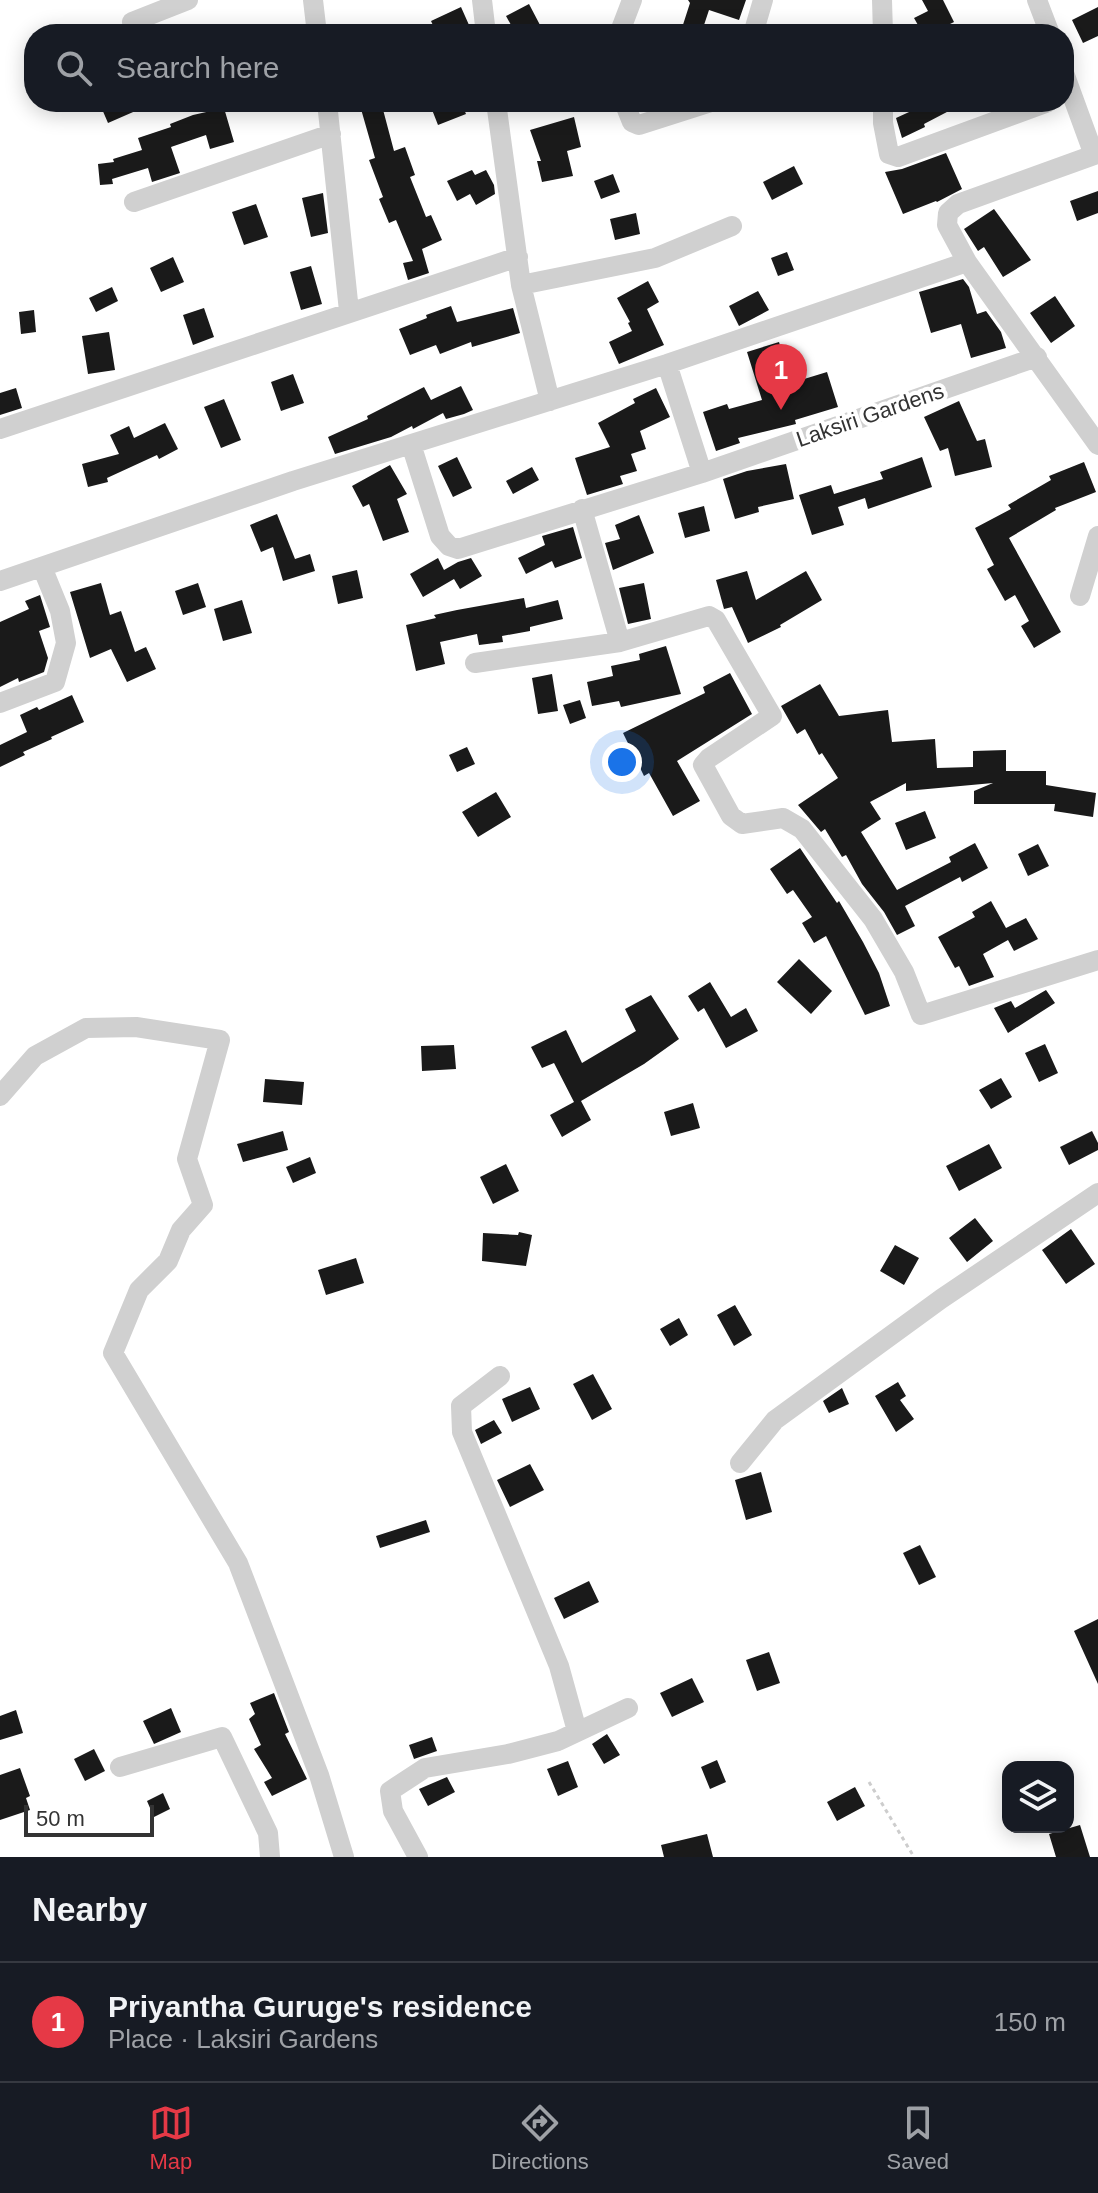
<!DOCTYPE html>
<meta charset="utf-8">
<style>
body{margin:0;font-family:Arial,sans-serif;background:#242831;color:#f1f3f6}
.controls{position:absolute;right:24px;bottom:24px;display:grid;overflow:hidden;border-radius:16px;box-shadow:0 4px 20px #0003}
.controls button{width:72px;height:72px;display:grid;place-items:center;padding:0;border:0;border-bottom:2px solid #363941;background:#171b24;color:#f1f3f6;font:40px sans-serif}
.scale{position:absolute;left:24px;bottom:20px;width:130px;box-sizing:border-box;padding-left:8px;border:4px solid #333;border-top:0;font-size:22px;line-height:28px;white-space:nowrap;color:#333;-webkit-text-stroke:6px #fff;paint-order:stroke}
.you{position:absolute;left:622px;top:762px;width:28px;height:28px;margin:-20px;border:6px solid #fff;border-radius:50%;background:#1a73e8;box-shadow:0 0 0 12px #1a73e833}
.badge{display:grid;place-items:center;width:52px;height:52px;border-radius:50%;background:#e63946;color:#fff;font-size:26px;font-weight:700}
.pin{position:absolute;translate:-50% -66px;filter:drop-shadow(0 2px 4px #0008)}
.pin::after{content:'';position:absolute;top:42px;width:28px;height:24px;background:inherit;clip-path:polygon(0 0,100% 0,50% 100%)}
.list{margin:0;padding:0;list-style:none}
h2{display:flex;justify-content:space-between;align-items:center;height:104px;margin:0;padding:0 32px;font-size:34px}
h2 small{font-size:26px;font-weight:400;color:#9ea1a6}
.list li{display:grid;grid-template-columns:52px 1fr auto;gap:24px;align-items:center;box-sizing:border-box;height:120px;padding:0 32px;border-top:2px solid #363941}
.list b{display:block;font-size:30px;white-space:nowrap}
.list p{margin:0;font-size:26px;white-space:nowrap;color:#9ea1a6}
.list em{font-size:26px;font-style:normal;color:#9ea1a6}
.icon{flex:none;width:44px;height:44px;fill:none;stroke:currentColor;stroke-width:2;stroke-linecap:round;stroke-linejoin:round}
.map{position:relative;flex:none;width:1098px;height:1857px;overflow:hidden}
.search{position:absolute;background:#171b24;box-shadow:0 4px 20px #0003;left:24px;right:24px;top:24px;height:88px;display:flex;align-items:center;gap:20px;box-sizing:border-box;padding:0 28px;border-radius:32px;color:#9ea1a6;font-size:30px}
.sheet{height:224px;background:#171b24}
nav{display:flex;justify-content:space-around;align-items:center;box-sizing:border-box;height:112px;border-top:2px solid #363941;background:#171b24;font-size:22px;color:#9ea1a6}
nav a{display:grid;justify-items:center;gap:4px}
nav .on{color:#e63946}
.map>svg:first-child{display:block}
.building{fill:#1a1a1a}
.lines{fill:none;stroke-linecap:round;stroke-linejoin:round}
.path{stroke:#cdcdcd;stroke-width:3;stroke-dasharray:4 4;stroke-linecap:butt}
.street{stroke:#d0d0d0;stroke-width:20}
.labels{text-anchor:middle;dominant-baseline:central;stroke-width:8;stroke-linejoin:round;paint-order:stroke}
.street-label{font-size:22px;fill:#333;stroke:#fff}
</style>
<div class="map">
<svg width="1098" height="1857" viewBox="0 0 1098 1857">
<rect width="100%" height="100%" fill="#fff"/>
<path class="building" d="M688,0H746L739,20L709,10L701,34H680L690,3Z
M922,0H943L954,22L930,34H923L914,18L928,11Z
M529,4L540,25L522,34H516L506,16Z
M461,7L473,34H437L431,21Z
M1098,7V36L1083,43L1072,20Z
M99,102H156L108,123Z
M359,102H381L394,151L405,147L415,175L410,177L426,217L431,215L442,240L422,249L429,273L408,280L403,263L413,261L396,220L389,223L379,199L383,197L369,160L375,158Z
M429,102H461L466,114L438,125Z
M918,102H966L924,124L925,127L902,138L896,118L920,107Z
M224,108L234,142L210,149L206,135L171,147L180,173L152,182L148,168L112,179L113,184L100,185L98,164L114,162L113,159L142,150L138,138L171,127L170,124L193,115Z
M574,117L581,147L567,151L573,176L542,182L537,161H541L530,130Z
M946,153L962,189L937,202L936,201L903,214L885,172L902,169Z
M794,166L803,184L772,200L763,182Z
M472,170L475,175L486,170L494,185L495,194L476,205L470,194L457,201L447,181Z
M613,174L620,192L601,199L594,181Z
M1098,191V213L1077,221L1070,201Z
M323,193L328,233L311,237L302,198Z
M256,204L268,237L244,245L232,212Z
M994,209L1031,260L1003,277L984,247L978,251L964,229Z
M636,213L640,234L615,240L610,219Z
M787,252L794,270L778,276L771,258Z
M173,257L184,282L161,292L150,268Z
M311,266L322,304L301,310L290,272Z
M963,279L969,287L977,314L986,311L1001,332L1006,348L971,358L961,324L931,333L919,292Z
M648,281L659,302L647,309L664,345L619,364L609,342L632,331L628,323L630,322L617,298Z
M112,287L118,301L96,312L89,298Z
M758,291L769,310L739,326L729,306Z
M1055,296L1075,326L1051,343L1030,313Z
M451,306L457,322L513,308L520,333L472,347L471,342L440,354L436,345L410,355L399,329L427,318L426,315Z
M204,308L214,337L193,345L183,315Z
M34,310L36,332L21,334L19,312Z
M109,332L115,370L88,374L82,336Z
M779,342L791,383L827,372L838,407L795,420L796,424L738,438L740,443L716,451L703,412L727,404L729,409L762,400L747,352Z
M293,374L304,403L281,411L271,382Z
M461,386L473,410L464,414L446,419L443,413L413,429L412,426L391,437L335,454L328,437L368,419L367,416L424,387L431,400Z
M16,388L22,408L0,415V393Z
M656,388L670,417L640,431L646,449L631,454L637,471L620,476L623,484L587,495L575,458L610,447L598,423L635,403L633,399Z
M224,399L241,440L221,448L204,407Z
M959,401L977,441L985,439L992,467L955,476L948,448L940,451L924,417Z
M165,423L178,449L159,459L157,455L107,478L108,482L88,487L82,464L119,454L110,435L129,426L134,438Z
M457,457L472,488L453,497L438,466Z
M922,457L932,487L868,509L865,498L838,507L844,525L812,535L799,495L831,485L834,494L883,479L880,472Z
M1084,462L1096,492L1055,508L1056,510L1009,538L1061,632L1034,648L1021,626L1029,621L1015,595L1005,601L987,569L994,565L975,528L1011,509L1008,505L1051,480L1049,476Z
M786,464L794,499L758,507L759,512L735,519L723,479L747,471Z
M390,465L407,494L397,499L409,532L383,541L369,504L363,507L352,486Z
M532,467L539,480L513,494L506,481Z
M704,506L710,531L685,538L678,513Z
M277,514L295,559L310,554L315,571L283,581L273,547L261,552L250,525Z
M639,515L654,553L613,570L605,543L620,539L615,525Z
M573,527L582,558L555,568L552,561L526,574L518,558L545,545L542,536Z
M438,558L444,570L458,562L471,558L482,576L460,589L454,579L423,597L410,574Z
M357,570L363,598L338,604L332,576Z
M747,571L756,600L806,571L822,600L780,625L781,627L748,643L732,607L724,609L716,580Z
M101,583L110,615L121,611L135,652L146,647L156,669L127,682L111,649L90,658L70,592Z
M198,583L206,607L183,615L175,591Z
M644,583L651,619L628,624L619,588Z
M40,595L50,627L39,631L48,658L44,672L19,682L18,678L0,687V622L29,609L25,601Z
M524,598L526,608L558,600L563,619L530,627V631L502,636L503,642L479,645L477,634L440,642L445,664L416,671L406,625L436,618L434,615L457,610Z
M242,600L252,633L223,641L214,609Z
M666,646L681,694L621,707L619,701L592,706L587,682L613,676L611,666L640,660L639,654Z
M730,673L752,714L677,761L700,801L673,816L649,773L644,776L623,733L705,693L703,687Z
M552,674L558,711L538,714L532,678Z
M820,684L839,716L888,710L892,742L935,739L937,768L973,767V751L1006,750V771H1046V785L1096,793L1093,817L1054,811L1055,804H974V791L993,783L906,791V783L870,802L881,819L861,832L897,890L951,862L949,857L975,843L988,868L962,882L960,877L905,906L915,926L897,935L884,912L862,884L846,855L842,857L825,829L821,832L798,805L838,778L822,753L819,755L805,729L797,734L781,706Z
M72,695L84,722L51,737L52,739L23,752L25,755L0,767V745L27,732L20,715L37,707L39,710Z
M580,700L586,718L570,724L563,705Z
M467,747L475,764L457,772L449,755Z
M496,792L511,817L478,837L462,812Z
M925,811L936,838L906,850L895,823Z
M1038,844L1049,866L1028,876L1018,854Z
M800,848L837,903L839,901L863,942L879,973L890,1006L865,1015L826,936L814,943L802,923L812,917L793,890L787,894L770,869Z
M991,901L1006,928L1026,918L1038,939L1014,951L1008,940L983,954L994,977L969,986L959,966L955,968L938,937L975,917L972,912Z
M799,959L832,991L811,1014L777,982Z
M710,982L731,1017L746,1008L758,1031L726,1048L704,1008L698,1012L688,996Z
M1046,990L1055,1003L1008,1033L994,1008L1011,1001L1015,1008Z
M651,995L679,1039L644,1064L581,1101L591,1120L562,1137L550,1115L574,1102L554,1063L542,1068L531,1047L566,1030L582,1063L636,1031L625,1009Z
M1045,1044L1058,1073L1039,1082L1025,1053Z
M454,1045L456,1069L422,1071L421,1046Z
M1001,1078L1012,1097L991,1109L979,1090Z
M265,1079L304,1082L302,1105L263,1102Z
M693,1103L700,1128L671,1136L664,1112Z
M283,1131L288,1150L243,1162L237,1144Z
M1092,1131L1098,1143V1150L1069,1165L1060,1147Z
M989,1144L1002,1168L959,1191L946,1166Z
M310,1157L316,1173L293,1183L286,1167Z
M506,1164L519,1191L493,1204L480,1177Z
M975,1218L993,1241L967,1262L949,1238Z
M1071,1229L1095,1264L1066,1284L1042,1250Z
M519,1232L532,1235L526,1266L482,1261L483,1233L518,1235Z
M895,1245L919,1258L904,1285L880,1271Z
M356,1258L364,1283L326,1295L318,1270Z
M735,1305L752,1335L734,1346L717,1315Z
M679,1318L688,1335L670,1346L660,1329Z
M593,1374L612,1409L592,1420L573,1384Z
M898,1382L906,1396L900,1400L914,1419L896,1432L875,1396Z
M530,1387L540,1409L512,1422L502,1399Z
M842,1388L849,1404L829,1413L823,1401Z
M494,1420L502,1433L481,1444L475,1430Z
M530,1464L544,1490L510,1507L497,1480Z
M761,1472L772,1512L746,1520L735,1480Z
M426,1520L430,1532L380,1548L376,1536Z
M920,1545L936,1577L919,1585L903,1553Z
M589,1581L599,1602L564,1619L554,1598Z
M1098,1619V1684L1074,1631Z
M769,1652L780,1683L757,1691L746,1660Z
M692,1678L704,1702L672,1717L660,1693Z
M274,1693L289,1732L285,1734L307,1779L272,1796L264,1782L272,1778L254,1749L261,1745L249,1719L255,1714L250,1703Z
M171,1708L181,1732L154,1744L143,1721Z
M16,1710L23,1733L0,1740V1716Z
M607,1734L620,1755L604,1764L592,1744Z
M432,1737L437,1751L414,1759L409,1745Z
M94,1749L105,1771L85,1781L74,1759Z
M717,1760L726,1782L710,1789L701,1767Z
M568,1761L578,1787L558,1796L547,1769Z
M20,1768L30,1796L26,1798L30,1810L0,1820V1775Z
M447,1777L455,1792L428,1806L419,1789Z
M855,1787L865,1806L837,1821L827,1802Z
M163,1793L170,1809L154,1817L147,1801Z
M1080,1825L1090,1857H1056L1049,1834Z
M707,1834L713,1857H664L661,1845Z"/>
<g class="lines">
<path class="path" d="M869,1782L914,1857"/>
<path class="street" d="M313,0L317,34
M482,0L486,34
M882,0L883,34
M1037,0L1050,34
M132,22L188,0
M619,34L632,0
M753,34L763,0
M1064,73L1094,155L958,204L948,213L947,225L967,262L1098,445
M327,102L349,311
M496,102L521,285L550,401
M624,102L632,122L639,125L711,102
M883,102V123L889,154L898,157L1048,102
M134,202L331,134
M521,285L655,258L732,226
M667,364L702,473
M0,429L518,257
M411,444L440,536L449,546L458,549L702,473L1037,357
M582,509L620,642
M0,581L293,481L667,364L967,262
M1080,596L1098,536
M475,663L620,642L709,616L716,620L772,716L709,758L703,765L731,816L742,824L783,818L802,829L873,919L904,972L921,1015L1098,960
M0,703L55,682L66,643L60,611L42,567
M0,1096L35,1056L86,1028L136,1027L220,1040L187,1159L203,1205L181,1230L168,1261L139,1290L113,1353L238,1563L319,1775L344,1857
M500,1376L461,1406L462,1432L559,1666L577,1731
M740,1463L775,1420L941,1299L1098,1193
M120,1767L222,1737L268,1833L270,1857
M418,1857L393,1811L390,1791L425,1768L508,1754L558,1741L628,1708"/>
</g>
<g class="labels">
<g class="street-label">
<text transform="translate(870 415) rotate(-19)">Laksiri Gardens</text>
</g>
</g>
</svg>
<div class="controls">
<button><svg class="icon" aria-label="layers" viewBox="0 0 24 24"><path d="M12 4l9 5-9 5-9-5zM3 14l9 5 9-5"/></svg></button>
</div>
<div class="scale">50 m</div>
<div class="you"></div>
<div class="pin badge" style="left:781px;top:410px">1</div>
<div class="search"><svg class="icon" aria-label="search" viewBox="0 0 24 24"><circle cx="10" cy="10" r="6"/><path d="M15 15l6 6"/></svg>Search here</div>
</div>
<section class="sheet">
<h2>Nearby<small></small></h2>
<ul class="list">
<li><span class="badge">1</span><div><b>Priyantha Guruge's residence</b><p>Place · Laksiri Gardens</p></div><em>150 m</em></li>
</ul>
</section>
<nav>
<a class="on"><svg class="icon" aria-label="map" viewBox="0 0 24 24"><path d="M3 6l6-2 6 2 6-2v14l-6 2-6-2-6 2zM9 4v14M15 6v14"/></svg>Map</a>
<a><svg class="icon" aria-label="directions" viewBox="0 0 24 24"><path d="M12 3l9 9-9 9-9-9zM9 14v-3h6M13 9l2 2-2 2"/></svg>Directions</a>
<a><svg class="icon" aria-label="saved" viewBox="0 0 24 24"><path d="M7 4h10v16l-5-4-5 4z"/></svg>Saved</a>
</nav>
